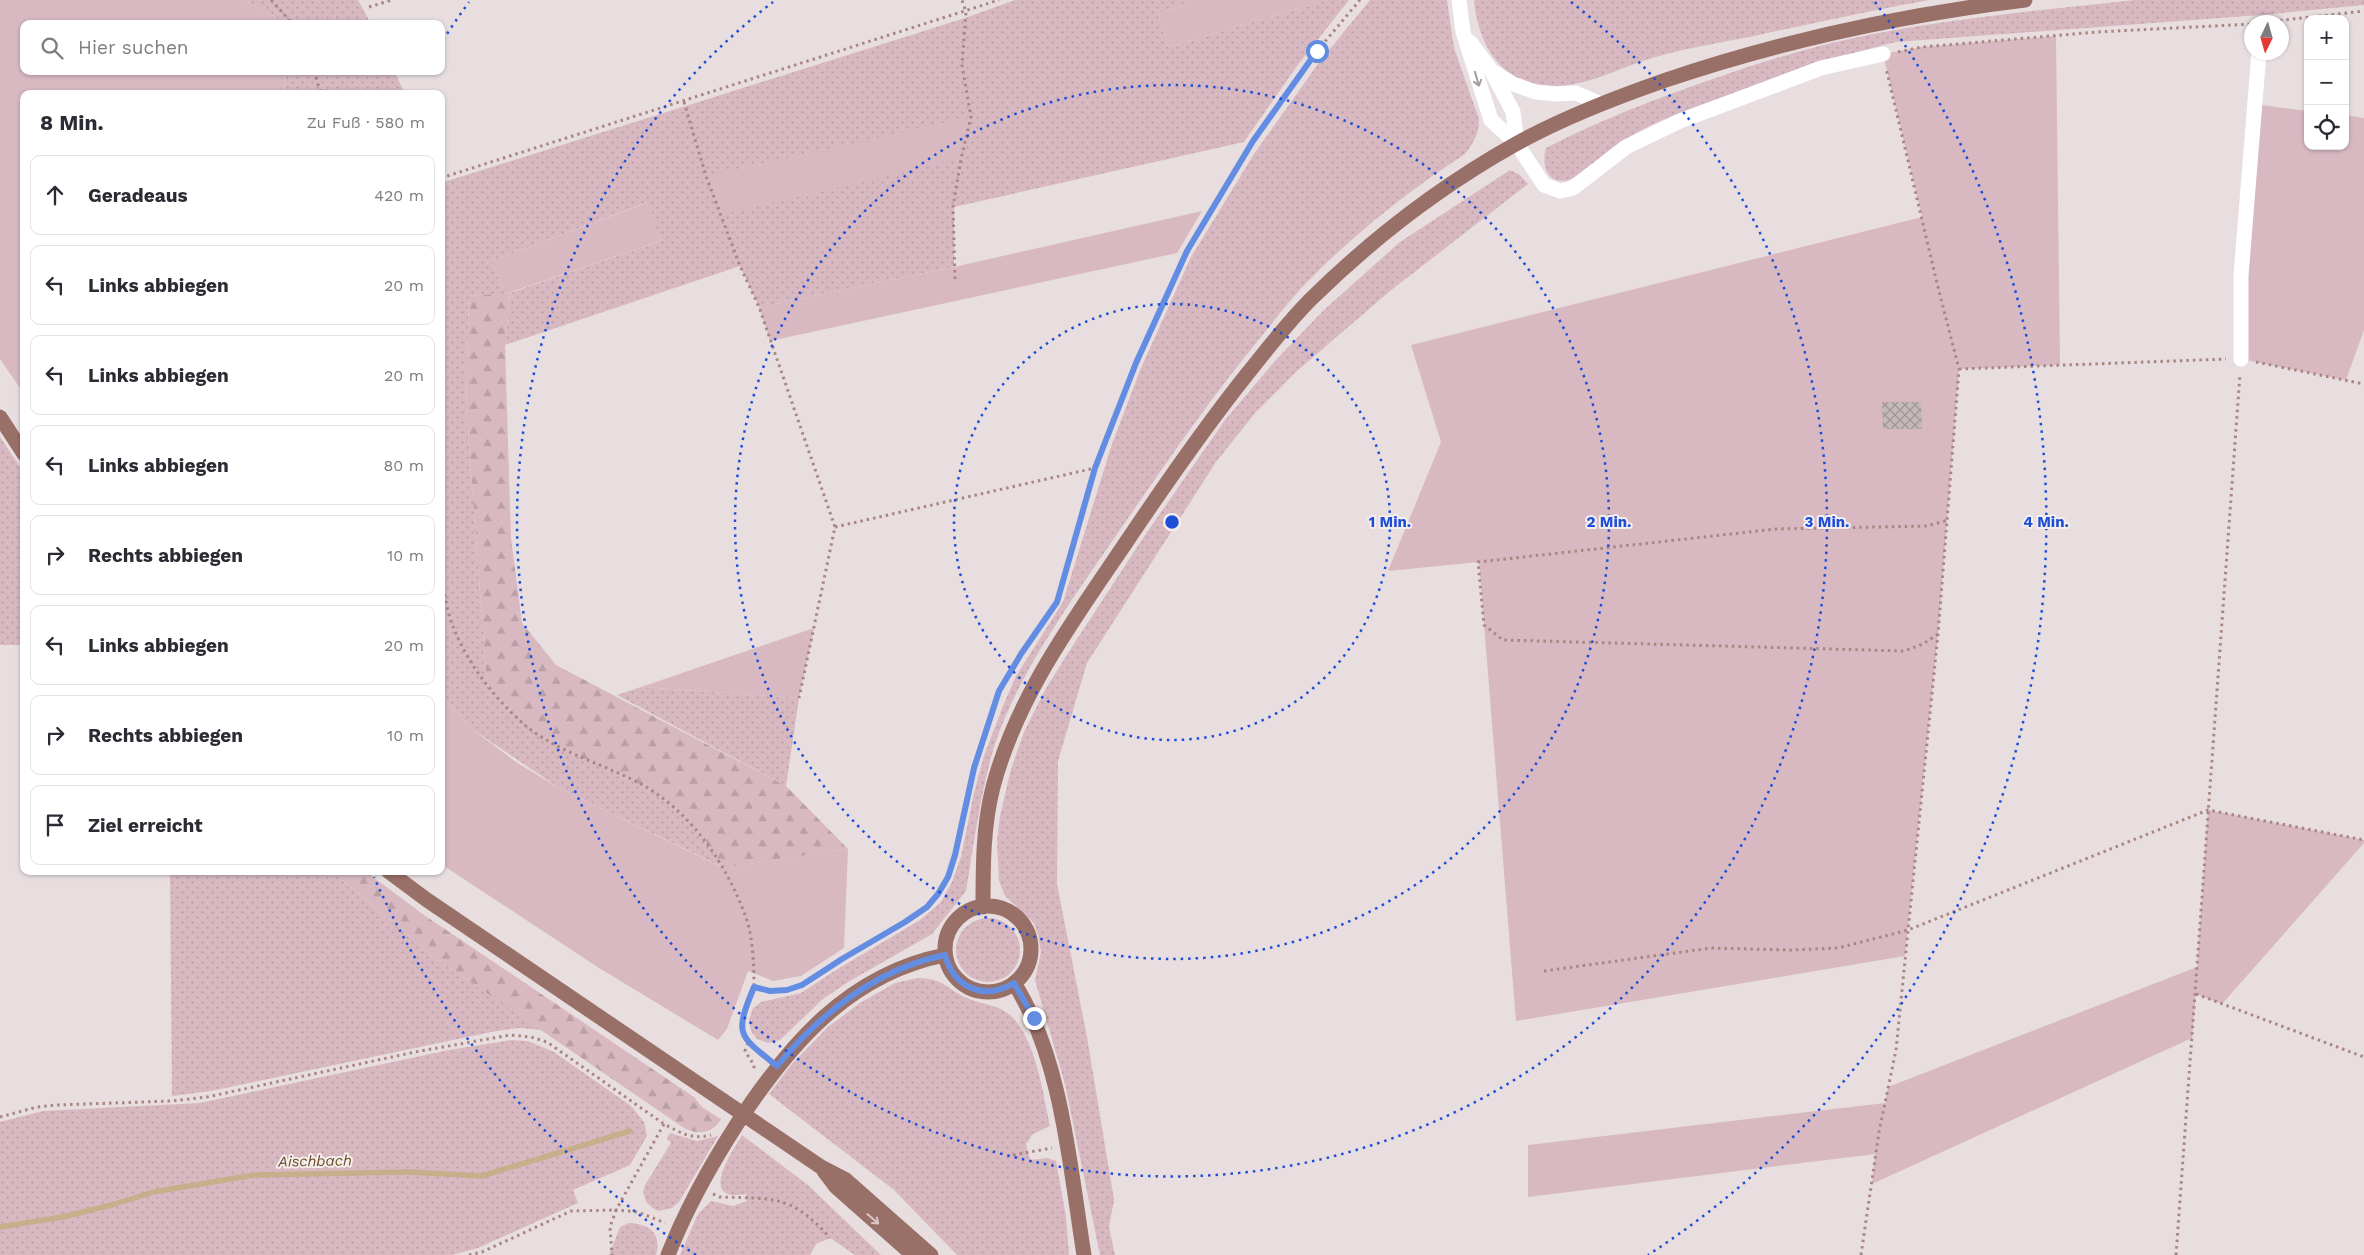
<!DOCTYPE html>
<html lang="de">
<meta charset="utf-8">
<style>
body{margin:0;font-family:"Work Sans",sans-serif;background:#f7f7f7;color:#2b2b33}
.controls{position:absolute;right:15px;top:15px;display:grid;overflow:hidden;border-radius:10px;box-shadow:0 1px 4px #0004}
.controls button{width:45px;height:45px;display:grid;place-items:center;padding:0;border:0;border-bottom:1px solid #e1e1e2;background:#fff;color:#2b2b33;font:25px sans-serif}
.compass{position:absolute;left:2244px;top:15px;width:45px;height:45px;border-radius:50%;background:#fff;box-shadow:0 1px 4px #0004;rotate:185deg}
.stop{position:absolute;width:15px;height:15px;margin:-11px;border:4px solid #628de3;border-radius:50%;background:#fff}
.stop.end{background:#628de3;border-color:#fff;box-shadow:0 1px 5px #0008}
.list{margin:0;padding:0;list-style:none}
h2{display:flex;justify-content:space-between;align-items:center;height:65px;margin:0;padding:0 20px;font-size:21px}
h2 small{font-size:16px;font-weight:400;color:#7c7c81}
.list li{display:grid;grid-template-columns:32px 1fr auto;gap:15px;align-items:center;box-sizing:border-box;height:80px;margin:0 10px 10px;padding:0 10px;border:1px solid #e1e1e2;border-radius:10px}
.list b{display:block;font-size:19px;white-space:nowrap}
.list em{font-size:16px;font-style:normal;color:#7c7c81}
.icon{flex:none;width:28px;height:28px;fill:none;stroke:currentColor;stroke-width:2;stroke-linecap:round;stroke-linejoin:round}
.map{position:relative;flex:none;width:2364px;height:1255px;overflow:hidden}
.search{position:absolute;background:#fff;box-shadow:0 1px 4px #0004;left:20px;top:20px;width:425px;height:55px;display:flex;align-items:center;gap:12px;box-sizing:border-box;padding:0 18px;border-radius:10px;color:#7c7c81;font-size:19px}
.panel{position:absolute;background:#fff;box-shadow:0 1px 4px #0004;left:20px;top:90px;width:425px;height:785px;border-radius:10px}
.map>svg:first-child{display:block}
.grass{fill:url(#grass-dots)}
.forest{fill:url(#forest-firs)}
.green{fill:#d8b9c2}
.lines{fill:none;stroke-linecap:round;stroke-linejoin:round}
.stream{stroke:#c8af8b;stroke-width:5.5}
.building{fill:url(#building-cross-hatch)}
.path{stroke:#a98682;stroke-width:3;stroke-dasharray:2.5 4;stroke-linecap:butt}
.minor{stroke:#fff;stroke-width:15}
.major{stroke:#997067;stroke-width:15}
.oneway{stroke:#a59d9c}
.oneway2{stroke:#d9c8c6}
.route{stroke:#628de3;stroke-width:6}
.ring{fill:none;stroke:#1d4ed8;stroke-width:2.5;stroke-dasharray:2.5 5}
.labels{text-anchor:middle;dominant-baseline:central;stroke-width:4;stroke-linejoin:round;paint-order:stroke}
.water-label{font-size:15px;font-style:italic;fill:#6b4d22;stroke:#f5eeef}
.centre{fill:#1d4ed8;stroke:#f5eeef;stroke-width:2.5}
.ring-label{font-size:15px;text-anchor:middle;font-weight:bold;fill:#1d4ed8;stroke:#f5eeef;stroke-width:4;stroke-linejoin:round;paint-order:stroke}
</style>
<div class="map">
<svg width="2364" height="1255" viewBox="0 0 2364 1255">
<defs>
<pattern id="grass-dots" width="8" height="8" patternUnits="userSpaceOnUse" patternTransform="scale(1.25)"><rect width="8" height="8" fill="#d8b9c2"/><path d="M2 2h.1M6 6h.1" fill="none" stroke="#ba9fa6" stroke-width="1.8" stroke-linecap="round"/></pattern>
<pattern id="forest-firs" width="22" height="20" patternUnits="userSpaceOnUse" patternTransform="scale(1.25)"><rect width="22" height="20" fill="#d8b9c2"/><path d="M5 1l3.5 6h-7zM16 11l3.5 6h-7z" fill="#ba9fa6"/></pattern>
<pattern id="building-cross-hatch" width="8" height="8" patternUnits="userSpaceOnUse" patternTransform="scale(1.25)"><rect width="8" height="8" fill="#c5b8b8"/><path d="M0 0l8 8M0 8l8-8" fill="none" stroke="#a19595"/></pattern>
</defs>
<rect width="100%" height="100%" fill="#e8dedf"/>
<path class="grass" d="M244,0H358L371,24H275L274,16Z
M1015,0H1186L1187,4L1158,14L1168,47L1327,0H1349L1297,66L1244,142L954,207V267L759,307L740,266L505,345L510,293L660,241L648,202L492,261L505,294L469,296L466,405L487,686C512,711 535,735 567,751C605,771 646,782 678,811C697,827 710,848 724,868L559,788L472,729L441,695V640L453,628L441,582V183L965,18Z
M1370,0H1447L1454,48L1479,119C1479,134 1474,142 1465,154C1410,190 1358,231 1311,278C1293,296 1277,317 1261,337C1208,401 1162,469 1115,537C1072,600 1017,675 994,747C980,795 974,843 966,891L932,934L848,982L823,999L780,1040L768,1043L757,1039L751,1031L749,1020L753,1008L761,1002L801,993L836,970L920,920L941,902L952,882L961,857L974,793L984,756L1003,706L1016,676L1063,602L1112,444L1141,368L1191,257L1254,154L1320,61Z
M1474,0H1930C1874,10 1819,22 1763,34C1727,42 1688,47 1652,58C1615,69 1580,91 1540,85C1497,80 1477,38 1474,0Z
M2135,0H2364V5L2261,15L1896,42C1849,53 1804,69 1759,85C1718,99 1666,115 1629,137C1613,147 1579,180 1564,181C1545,182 1542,162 1546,148C1600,120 1655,99 1713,79C1759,63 1806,48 1854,38C1946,19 2041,10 2135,0Z
M284,71H394L405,94H285Z
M1510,170L1520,175L1528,184L1390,291L1297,371L1256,412L1216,462L1087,663L1058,761L1057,884L1087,1037L1114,1200L1109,1227L1115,1255H1100L1065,1084L1035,980L1041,952L1038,935L1034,923L1005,896L999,881L997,841L1000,816L1011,769L1024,732L1045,690L1068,653L1143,538L1225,420L1275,361L1325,309L1400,242Z
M0,437L24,473V645H0Z
M641,687L799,698L786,786L617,695Z
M170,871H332L431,955L542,1030L518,1028L491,1032L211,1091L172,1096Z
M956 950a32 32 0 1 1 64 0a32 32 0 1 1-64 0Z
M918,978C946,979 944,988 967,998C980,1004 994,1004 1006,1012C1035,1031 1043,1094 1050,1126L1033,1134L1026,1144L1030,1160L1047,1158L1056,1161L1066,1217L1069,1255H957L894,1190L769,1094L791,1065L828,1027L860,1003L895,983Z
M511,1040L528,1041L554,1052L631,1106L644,1122L647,1136L630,1165L573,1190L578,1203L478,1248L452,1255H0V1122L43,1111L200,1103L449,1050Z
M670,1133L697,1141L718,1136L679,1202L672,1208L658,1211L653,1208L646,1202L643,1192L645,1185L671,1143L667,1139Z
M742,1135L808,1185L881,1255H855L830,1238L816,1244L810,1255H680L698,1214L711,1201L733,1206L747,1201L746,1194C697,1203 732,1152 742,1135Z
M629,1223C649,1224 662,1233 656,1255H609L620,1227Z"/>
<path class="forest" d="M510,293L505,345L511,538L522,623L556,665L786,786L848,849L724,868C710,848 697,827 678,811C646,782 605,771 567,751C535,735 512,711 487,686L466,405L469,296Z
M332,871H365L424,915L694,1097L702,1107L721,1119C713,1134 698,1135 684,1128L431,955Z"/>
<path class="green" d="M0,0H244L274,16L275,24H24V71H284L285,94H24V394L0,359Z
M1186,0H1327L1168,47L1158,14L1187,4Z
M2056,36L2060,365L1959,369L1938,634L1905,956L1516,1021L1479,562L1388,571L1441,442L1411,345L1922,217L1883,54L1922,47Z
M2254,104L2308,111V146H2345V115L2364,118V330L2346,380L2241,359Z
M971,117L961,159L720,215L706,176Z
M649,202L660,241L505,294L492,261Z
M1202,211L1177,253L770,341L759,307L954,267Z
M441,582L453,628L441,640Z
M814,628L799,698L641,687Z
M441,695L472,729L516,762L559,788L723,868L848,849L844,948L801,976L773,981L748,971L727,1029L718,1040L599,968L441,864Z
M2208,810L2364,840V843L2222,1004L2196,994L2192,1038L1872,1184L1875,1154L1528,1197V1145L1885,1103L1888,1087L2197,967Z"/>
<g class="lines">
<path class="stream" d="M0,1227L62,1217L112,1205L153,1192L254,1175L409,1172L482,1176L630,1131"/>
</g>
<path class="building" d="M1882,402H1921L1922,429H1883Z"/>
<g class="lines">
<path class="path" d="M271,0L293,24
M369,7L392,0
M2267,22L2364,11
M1898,52L1922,47L2097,32L2252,24
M314,71L321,94
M684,102L706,176L740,266L759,307L835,527L799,698
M441,178L999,0
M955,279L953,207L961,159L971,117L962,65L966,12L962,0
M2256,362L2364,384
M1959,369L2226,359
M835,527L1095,468
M441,582C445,597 448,615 454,629C469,666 496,700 526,726C562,755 609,765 648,788C693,816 725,863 744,912C753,934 754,963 754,987
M1938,634L1923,644L1904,651L1503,640L1484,625L1478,562L1776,529L1927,526L1948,520
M1544,971L1711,948L1791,950L1838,948L1908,930L2208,810L2364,840
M2196,994L2364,1057
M748,1043L745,1051L754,1065V1071
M767,1058C734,1030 739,1024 754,987L770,991L787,990L802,985L842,959L905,922L927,907L938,894L948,877L955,855L973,768L999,691L1021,654L1057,602L1095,468L1136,363L1187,251L1253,141L1317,51L1360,0
M0,1117L37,1107L56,1105L172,1101L207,1097L415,1052L510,1035L531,1037L547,1042L664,1124C681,1133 692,1140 711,1135
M664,1124L616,1210L638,1212L665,1223
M1013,1155L1052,1148
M713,1194L720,1197C774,1199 791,1194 830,1238
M469,1255L482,1252L571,1211L616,1210L610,1227L612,1255
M1861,1255L1879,1132L1896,1050L1938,634L1959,369L1937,283L1886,68
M2176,1255L2240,374"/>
<path class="minor" d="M1459,0L1463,32L1491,120L1517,144L1544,185L1560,191L1573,188L1626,147L1680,121L1821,68L1883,54
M1470,42L1491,70L1513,112L1517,144
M1494,72L1513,84L1536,92L1557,94L1576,93L1601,104
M2241,359V276L2259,52"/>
<path class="major" d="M0,417L24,454
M388,871L427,900L821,1167L846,1180L931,1255
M945 949a43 43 0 1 1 86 0a43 43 0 1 1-86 0Z
M983,907C983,866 983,826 993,787C1017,696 1073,621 1125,544C1164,486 1204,428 1248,373C1268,348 1288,322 1311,299C1371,240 1441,186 1514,145C1562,118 1614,98 1666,80C1784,40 1901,15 2025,0
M1014,983C1062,1058 1070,1168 1084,1255
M824,1171L836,1187L913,1255
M668,1255C686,1209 710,1166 737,1124C788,1046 848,974 945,955"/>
</g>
<defs><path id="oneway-shaft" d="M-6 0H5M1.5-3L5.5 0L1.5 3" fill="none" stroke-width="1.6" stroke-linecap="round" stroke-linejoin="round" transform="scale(1.25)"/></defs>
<use class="oneway" href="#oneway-shaft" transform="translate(1477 79) rotate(74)"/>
<use class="oneway2" href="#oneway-shaft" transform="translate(873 1219) rotate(41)"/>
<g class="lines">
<path class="route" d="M1034,1018L1014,983C984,1001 954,988 945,955C876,969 821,1013 777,1066C738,1035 734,1035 754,987L770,991L787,990L802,985L842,959L905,922L927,907L938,894L948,877L955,855L974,768L999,691L1021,654L1057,602L1095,468L1136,363L1187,251L1253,141L1317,51"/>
</g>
<g class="ring">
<circle cx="1172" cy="522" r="218"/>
<circle cx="1172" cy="522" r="437"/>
<path d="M1571 2A655 655 0 1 1 773 2"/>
<path d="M696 1255A874 874 0 0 1 374 877M443 40A874 874 0 0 1 469 2M1875 2A874 874 0 0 1 1648 1255"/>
</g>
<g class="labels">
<g class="water-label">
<text transform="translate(315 1161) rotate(-1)">Aischbach</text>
</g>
</g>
<circle cx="1172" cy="522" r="8" class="centre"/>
<g class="ring-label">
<text x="1390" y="527">1 Min.</text>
<text x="1609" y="527">2 Min.</text>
<text x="1827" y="527">3 Min.</text>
<text x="2046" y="527">4 Min.</text>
</g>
</svg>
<div class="controls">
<button>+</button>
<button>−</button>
<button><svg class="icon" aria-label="locate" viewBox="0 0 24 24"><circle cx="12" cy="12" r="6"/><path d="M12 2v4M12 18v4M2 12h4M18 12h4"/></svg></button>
</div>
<svg class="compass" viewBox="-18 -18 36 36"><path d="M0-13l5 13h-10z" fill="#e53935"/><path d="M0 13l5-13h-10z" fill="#7c7c81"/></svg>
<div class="stop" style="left:1317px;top:51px"></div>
<div class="stop end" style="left:1034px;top:1018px"></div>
<div class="search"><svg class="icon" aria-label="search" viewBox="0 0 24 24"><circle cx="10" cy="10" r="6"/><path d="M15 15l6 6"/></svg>Hier suchen</div>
<section class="panel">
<h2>8 Min.<small>Zu Fuß · 580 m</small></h2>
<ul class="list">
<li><svg class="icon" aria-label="ahead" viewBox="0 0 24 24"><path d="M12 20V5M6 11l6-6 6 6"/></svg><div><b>Geradeaus</b></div><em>420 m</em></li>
<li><svg class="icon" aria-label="left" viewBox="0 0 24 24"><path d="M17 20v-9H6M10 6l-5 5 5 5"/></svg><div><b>Links abbiegen</b></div><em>20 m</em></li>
<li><svg class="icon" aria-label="left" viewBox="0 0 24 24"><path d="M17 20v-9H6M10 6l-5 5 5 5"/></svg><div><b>Links abbiegen</b></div><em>20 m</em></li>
<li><svg class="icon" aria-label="left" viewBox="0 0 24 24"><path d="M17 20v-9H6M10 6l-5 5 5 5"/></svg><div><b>Links abbiegen</b></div><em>80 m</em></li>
<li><svg class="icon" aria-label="right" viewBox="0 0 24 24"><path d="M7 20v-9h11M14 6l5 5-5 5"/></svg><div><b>Rechts abbiegen</b></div><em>10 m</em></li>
<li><svg class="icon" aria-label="left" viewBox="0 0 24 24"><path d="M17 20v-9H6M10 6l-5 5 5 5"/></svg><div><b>Links abbiegen</b></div><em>20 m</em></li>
<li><svg class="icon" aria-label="right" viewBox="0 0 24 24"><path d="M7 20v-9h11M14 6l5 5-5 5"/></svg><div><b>Rechts abbiegen</b></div><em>10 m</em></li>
<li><svg class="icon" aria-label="arrive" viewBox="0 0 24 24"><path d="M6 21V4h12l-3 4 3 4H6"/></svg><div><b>Ziel erreicht</b></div></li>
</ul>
</section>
</div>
